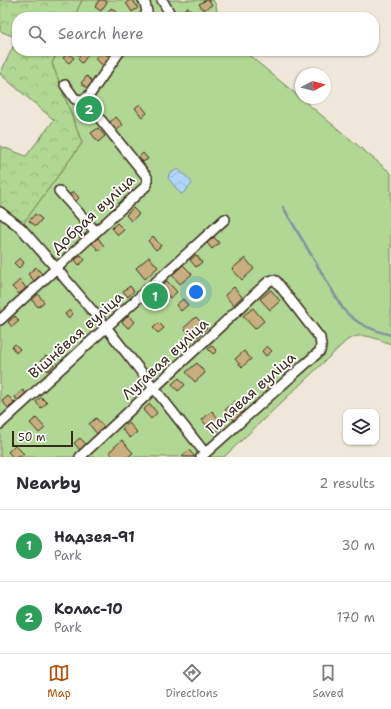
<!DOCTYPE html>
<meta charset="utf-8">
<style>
body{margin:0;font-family:"Shantell Sans",sans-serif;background:#f7f7f7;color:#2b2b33}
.controls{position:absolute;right:12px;bottom:12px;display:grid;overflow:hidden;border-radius:8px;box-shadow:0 1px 3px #0004}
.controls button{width:36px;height:36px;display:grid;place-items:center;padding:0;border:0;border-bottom:1px solid #e1e1e2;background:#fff;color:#2b2b33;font:20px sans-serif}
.compass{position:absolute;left:295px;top:68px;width:36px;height:36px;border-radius:50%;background:#fff;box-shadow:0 1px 3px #0004;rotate:83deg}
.scale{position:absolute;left:12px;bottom:10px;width:61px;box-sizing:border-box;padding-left:4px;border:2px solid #3b2a1e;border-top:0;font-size:11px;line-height:14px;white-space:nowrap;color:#3b2a1e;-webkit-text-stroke:3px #fff;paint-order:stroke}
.you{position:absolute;left:196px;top:292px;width:14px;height:14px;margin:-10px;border:3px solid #fff;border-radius:50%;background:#1a73e8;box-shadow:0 0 0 6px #1a73e833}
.badge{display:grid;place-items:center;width:26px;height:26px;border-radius:50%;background:#b45309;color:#fff;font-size:13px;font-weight:700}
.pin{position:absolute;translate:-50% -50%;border:2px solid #fff;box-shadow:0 1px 4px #0006}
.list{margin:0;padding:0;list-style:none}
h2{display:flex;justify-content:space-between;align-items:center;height:52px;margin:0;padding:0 16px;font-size:17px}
h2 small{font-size:13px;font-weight:400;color:#7c7c81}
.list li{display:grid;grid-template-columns:26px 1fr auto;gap:12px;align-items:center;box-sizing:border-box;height:72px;padding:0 16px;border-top:1px solid #e1e1e2}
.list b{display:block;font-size:15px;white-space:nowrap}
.list p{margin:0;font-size:13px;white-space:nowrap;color:#7c7c81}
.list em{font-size:13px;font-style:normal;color:#7c7c81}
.icon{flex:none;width:22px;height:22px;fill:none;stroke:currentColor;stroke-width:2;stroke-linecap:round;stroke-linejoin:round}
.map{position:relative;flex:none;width:391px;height:457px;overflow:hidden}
.search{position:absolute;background:#fff;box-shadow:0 1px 3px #0004;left:12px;right:12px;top:12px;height:44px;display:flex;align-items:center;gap:10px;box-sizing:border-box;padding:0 14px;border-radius:16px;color:#7c7c81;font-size:15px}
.sheet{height:196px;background:#fff}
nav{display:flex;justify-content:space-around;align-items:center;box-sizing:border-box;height:56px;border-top:1px solid #e1e1e2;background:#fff;font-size:11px;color:#7c7c81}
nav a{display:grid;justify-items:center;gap:2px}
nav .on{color:#b45309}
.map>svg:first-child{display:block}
.green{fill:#b0d793;stroke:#768058}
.forest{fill:url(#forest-crowns);stroke:#768058}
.water{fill:url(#water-waves);stroke:#8191a2}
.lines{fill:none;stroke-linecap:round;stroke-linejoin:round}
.stream{stroke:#8191a2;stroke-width:2.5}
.building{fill:#c9af7f;stroke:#3b2a1e}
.minor-casing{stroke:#3b2a1e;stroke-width:12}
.minor{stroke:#fff;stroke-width:9}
.labels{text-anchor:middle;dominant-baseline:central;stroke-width:3.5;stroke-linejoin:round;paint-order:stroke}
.street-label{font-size:15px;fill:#3b2a1e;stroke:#fff}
</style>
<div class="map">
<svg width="391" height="457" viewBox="0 0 391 457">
<defs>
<pattern id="forest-crowns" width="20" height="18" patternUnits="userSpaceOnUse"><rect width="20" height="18" fill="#b0d793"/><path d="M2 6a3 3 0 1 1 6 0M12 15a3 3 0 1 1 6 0" fill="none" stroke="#98b97e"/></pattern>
<pattern id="water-waves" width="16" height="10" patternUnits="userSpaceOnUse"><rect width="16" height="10" fill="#b0d5fa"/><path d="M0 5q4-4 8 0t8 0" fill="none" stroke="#98b7d6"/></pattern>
</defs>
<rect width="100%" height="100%" fill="#efe7d9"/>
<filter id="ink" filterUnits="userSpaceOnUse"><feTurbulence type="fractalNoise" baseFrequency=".025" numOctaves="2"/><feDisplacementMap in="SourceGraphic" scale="8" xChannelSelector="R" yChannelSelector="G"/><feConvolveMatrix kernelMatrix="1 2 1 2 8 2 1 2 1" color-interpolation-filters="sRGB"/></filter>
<g filter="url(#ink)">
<path class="green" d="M82,0H213L216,5L218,17H74Z
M58,51H244L391,173V344C375,339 362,330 346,341L224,457H0V206L22,225L82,143L52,63Z"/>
<path class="forest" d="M0,0H82L74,17H17V51H58L52,63L82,143L22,225L0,206V146L26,156L54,120L0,74L17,38L0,31Z"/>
<path class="water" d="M178,169L190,180L192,184L183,193L181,194L168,178L169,174Z"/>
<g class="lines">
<path class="stream" d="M283,207L343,309C356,324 372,330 391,335"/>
</g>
<path class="building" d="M99,0H104L107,2L101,11L95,7Z
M130,0H133L138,8L132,12L126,3Z
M206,0H209L212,5L203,10L199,4Z
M188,7L194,16L192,17H177L176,15Z
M111,8L116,11L112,17H108L106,15Z
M76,51H83L88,55L82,63L78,59L80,56L75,52Z
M101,51L111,58L104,66L95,59Z
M68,53L74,58L69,63L63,58Z
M87,76L94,83L88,89L81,83Z
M140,104L147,113L142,117L135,108Z
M116,117L123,125L116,131L109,123Z
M98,128L105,136L98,142L91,133Z
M143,153L148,159L143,162L139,157Z
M73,191L79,198L74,203L67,197Z
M133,208L139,214L131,221L126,215Z
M35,214L42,219L36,226L29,221Z
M117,223L124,230L118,235L112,228Z
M79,229L84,235L80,238L75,232Z
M153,236L161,246L156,250L148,241Z
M214,237L219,243L212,249L207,243Z
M98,238L104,246L99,251L92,243Z
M81,255L85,260L79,265L75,260Z
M196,255L202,262L196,267L190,260Z
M149,257L158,267L145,279L136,268Z
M20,258L24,263L19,268L14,263Z
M245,258L254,269L242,280L232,269Z
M183,265L192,274L180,284L172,275Z
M36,267L42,274L34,281L28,274Z
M20,280L26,288L19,294L12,287Z
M167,281L177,292L170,298L160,287Z
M130,286L134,291L128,297L123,291Z
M234,287L242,297L233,305L225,295Z
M271,290L280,301L270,310L260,299Z
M38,294L44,302L38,307L32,300Z
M183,299L188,305L181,311L176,305Z
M253,308L264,321L255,329L243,316Z
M70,310L73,314L68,318L65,314Z
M129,315L135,322L128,328L122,322Z
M15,316L19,321L12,327L8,322Z
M196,317L207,328L195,340L184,328Z
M159,323L164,328L158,333L153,328Z
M15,344L20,349L16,353L12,347Z
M212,346L217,351L213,354L208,349Z
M267,346L272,351L266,356L262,351Z
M244,351L251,359L242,367L235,359Z
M46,356L54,365L48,371L40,361Z
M197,363L205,373L195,382L186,372Z
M179,378L185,385L178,391L172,384Z
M268,378L272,383L266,389L262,384Z
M23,390L26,394L18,401L15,397Z
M8,396L15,403L8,408L2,401Z
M41,397L47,403L41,408L36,402Z
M235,401L245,411L235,421L225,410Z
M150,404L157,413L151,419L143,410Z
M212,411L224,425L214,434L202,420Z
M36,418L45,428L39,433L30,423Z
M96,418L105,428L98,435L89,424Z
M129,423L137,432L130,438L122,429Z
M80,438L86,444L80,450L74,443Z
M122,440L133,453L128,457H114L109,452Z
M15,445L24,454L20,457H13L8,452Z
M189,450L195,457H183L182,456Z"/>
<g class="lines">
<defs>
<path id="minor" d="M143,0L145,3L147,12L144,17
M162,0L172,17
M65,85L75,99L81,100L88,97L120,51
M59,191L96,232
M0,212L21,228L56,268L106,327L205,453
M0,320L147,185V177L101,120
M0,424L225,219
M80,457L269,281L273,280L276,281L320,338L321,346L320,351L201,457"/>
</defs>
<use href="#minor" class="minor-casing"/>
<use href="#minor" class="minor"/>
</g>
</g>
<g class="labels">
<g class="street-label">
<text transform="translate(93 214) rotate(-43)">Добрая вуліца</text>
<text transform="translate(76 335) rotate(-42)">Вішнёвая вуліца</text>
<text transform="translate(165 359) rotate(-43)">Лугавая вуліца</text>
<text transform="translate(251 393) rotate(-42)">Палявая вуліца</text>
</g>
</g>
</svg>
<div class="controls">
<button><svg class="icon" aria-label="layers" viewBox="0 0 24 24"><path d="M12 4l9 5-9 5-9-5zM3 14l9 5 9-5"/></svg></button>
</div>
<svg class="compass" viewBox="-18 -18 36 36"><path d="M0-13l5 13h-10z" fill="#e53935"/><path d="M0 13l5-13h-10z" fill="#7c7c81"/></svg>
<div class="scale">50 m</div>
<div class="you"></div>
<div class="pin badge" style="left:155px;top:296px;background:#2e9e5b">1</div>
<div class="pin badge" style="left:89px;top:109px;background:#2e9e5b">2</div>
<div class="search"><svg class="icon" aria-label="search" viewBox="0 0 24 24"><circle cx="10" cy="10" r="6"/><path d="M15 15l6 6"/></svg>Search here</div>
</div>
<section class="sheet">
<h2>Nearby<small>2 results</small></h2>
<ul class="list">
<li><span class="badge" style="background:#2e9e5b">1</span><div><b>Надзея-91</b><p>Park</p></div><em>30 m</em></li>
<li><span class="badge" style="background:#2e9e5b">2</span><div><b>Колас-10</b><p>Park</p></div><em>170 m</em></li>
</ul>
</section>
<nav>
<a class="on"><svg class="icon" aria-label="map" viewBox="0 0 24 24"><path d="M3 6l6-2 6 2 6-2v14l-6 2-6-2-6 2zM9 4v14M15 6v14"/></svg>Map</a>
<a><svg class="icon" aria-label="directions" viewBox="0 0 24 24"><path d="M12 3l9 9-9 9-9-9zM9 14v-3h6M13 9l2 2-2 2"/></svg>Directions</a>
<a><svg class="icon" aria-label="saved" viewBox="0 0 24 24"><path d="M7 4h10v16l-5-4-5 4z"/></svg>Saved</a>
</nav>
